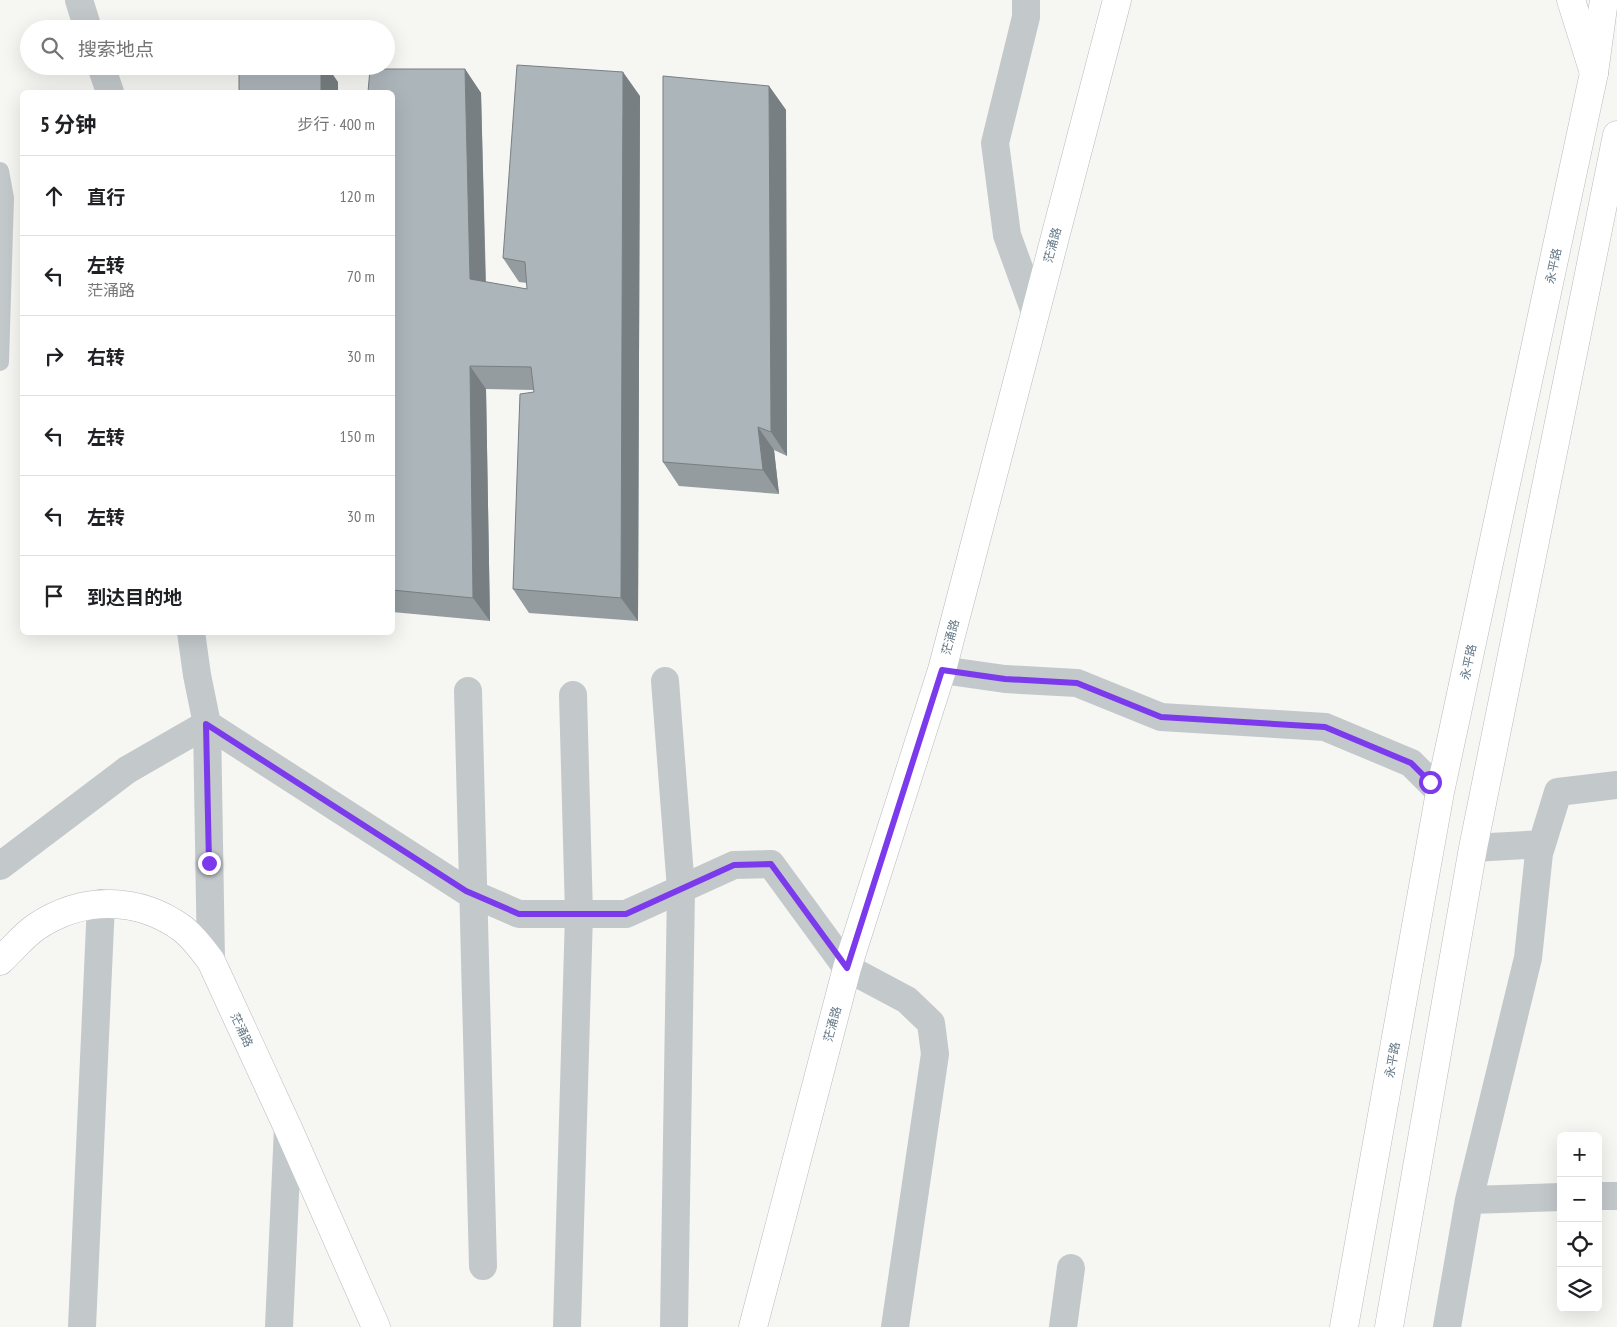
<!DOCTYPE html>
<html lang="zh">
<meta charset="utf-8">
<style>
body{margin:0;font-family:"PT Sans Narrow","Noto Sans SC",sans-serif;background:#f6f6f6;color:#202124}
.controls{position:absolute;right:15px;bottom:15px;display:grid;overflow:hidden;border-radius:8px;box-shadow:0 5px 20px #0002}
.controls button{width:45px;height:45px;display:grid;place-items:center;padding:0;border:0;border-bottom:1px solid #e0e0e0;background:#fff;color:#202124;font:25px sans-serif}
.stop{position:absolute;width:15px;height:15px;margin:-11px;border:4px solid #7c3aed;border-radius:50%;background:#fff}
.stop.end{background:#7c3aed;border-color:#fff;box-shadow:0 1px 5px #0008}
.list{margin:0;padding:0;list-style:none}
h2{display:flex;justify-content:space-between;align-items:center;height:65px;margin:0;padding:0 20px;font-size:21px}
h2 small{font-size:16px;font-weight:400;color:#757577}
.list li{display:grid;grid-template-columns:32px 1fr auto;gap:15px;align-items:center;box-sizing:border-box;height:80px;padding:0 20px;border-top:1px solid #e0e0e0}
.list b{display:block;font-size:19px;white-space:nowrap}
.list p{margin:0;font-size:16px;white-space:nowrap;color:#757577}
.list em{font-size:16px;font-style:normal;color:#757577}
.icon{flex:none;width:28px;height:28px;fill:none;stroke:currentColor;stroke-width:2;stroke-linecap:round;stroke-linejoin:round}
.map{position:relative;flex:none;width:1617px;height:1327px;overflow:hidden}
.search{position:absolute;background:#fff;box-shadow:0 5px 20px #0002;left:20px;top:20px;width:375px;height:55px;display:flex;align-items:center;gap:12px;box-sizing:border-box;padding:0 18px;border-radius:28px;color:#757577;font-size:19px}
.panel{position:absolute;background:#fff;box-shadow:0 5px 20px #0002;left:20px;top:90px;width:375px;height:545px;border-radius:8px}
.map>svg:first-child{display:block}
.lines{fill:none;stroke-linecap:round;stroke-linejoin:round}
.secondary-casing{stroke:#b5bbbf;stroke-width:29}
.highway-casing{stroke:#b7bbbe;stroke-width:29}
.lane{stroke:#c3c8cb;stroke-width:18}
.street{stroke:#c3c8cb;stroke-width:28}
.secondary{stroke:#fff;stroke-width:28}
.highway{stroke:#fff;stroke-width:28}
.wall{fill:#949ca0}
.shaded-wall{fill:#787f82}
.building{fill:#acb5ba;stroke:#787f82}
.route{stroke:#7c3aed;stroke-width:6}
.labels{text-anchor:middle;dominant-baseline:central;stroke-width:5;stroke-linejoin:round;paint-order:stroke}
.street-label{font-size:12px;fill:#637886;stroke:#fff}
</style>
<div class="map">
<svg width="1617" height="1327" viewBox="0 0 1617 1327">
<rect width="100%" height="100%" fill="#f6f6f3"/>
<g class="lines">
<defs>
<path id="secondary" d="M1571,0L1594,73
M0,961C12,950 23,936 36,927C82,896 138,896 183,929C194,938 203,950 211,961L288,1128L376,1327
M753,1327L847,968L942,670L1117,0"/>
<path id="highway" d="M1344,1327L1440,792L1594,73L1604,0
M1389,1327L1473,848L1617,135"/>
</defs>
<use href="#secondary" class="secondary-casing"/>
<use href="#highway" class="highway-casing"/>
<path class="lane" d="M0,171L5,198L0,362"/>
<path class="street" d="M79,0L88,29
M1026,0V17L995,143L1007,235L1035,312
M101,66L110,92
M191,632L197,675L207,724L211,961
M942,670L1005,679L1077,683L1161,717L1325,727L1411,763L1440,792
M665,681L681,889L674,1327
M468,691L483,1266
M1542,844L1558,792L1617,785
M0,866L127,770L207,724L466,891L519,914H626L734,865L771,864L847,968L907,1000L931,1023L935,1054L895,1327
M1598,1196H1617
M1469,1200L1561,1197
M82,1327L101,903
M279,1327L288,1128
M567,1327L579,914L573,695
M1063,1327L1071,1268
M1447,1327L1469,1200L1528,958L1539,853L1542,844L1473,848"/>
<use href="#secondary" class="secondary"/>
<use href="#highway" class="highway"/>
</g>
<path class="wall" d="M465,69L481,93L486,282L527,289V283L519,282L503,258L640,96L638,621L529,613L513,589L534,390L486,389L490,621L392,612V92Z
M769,86L786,110L787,456L774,450L779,494L679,486L663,462Z"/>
<path class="shaded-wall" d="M321,66H327L338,82V92H321Z
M465,69L481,93L486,303L470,279Z
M623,72L640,96L638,621L621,598Z
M769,86L786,110L787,456L771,432Z
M470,366L486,389L490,621L473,598Z
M758,427L774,450L779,494L763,470Z"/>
<path class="building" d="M517,65L623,72L621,598L513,589L520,394L534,392L531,367L470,366L473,598L392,590V92H368L370,69H465L470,279L527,289L525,262L503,258Z
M239,66H321V92H239Z
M663,76L769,86L771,432L758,427L763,470L663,462Z"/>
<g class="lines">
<path class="route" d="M209,863L206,724L466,891L519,914H626L734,865L771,864L847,968L942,670L1005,679L1077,683L1161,717L1325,727L1411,763L1430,782"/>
</g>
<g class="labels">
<g class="street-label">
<text transform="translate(1052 245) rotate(-75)">茫涌路</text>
<text transform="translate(1553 266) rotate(-78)">永平路</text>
<text transform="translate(950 637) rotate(-75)">茫涌路</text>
<text transform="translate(1468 662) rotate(-78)">永平路</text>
<text transform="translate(832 1024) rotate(-75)">茫涌路</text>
<text transform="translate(242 1030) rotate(65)">茫涌路</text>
<text transform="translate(1392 1060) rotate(-80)">永平路</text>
</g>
</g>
</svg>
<div class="controls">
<button>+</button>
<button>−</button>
<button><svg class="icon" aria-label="locate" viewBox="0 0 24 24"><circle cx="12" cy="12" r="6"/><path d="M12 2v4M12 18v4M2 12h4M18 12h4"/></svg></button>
<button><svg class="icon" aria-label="layers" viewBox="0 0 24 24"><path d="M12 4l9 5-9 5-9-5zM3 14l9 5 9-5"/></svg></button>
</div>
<div class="stop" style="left:1430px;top:782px"></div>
<div class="stop end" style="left:209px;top:863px"></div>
<div class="search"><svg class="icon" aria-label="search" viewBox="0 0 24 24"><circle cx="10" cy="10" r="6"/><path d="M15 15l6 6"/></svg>搜索地点</div>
<section class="panel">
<h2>5 分钟<small>步行 · 400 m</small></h2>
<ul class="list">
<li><svg class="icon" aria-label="ahead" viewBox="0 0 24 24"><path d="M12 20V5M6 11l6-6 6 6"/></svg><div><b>直行</b></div><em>120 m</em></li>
<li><svg class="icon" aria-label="left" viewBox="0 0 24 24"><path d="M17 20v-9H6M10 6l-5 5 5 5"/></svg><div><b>左转</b><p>茫涌路</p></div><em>70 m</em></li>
<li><svg class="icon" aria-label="right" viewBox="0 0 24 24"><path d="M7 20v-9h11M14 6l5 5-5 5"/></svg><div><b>右转</b></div><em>30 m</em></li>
<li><svg class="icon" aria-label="left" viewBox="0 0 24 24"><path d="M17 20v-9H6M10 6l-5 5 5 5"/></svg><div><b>左转</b></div><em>150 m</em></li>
<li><svg class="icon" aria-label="left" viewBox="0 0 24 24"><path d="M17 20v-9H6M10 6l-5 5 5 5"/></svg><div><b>左转</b></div><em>30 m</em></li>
<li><svg class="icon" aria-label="arrive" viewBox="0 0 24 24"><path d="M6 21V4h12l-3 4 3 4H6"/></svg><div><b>到达目的地</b></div></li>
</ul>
</section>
</div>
